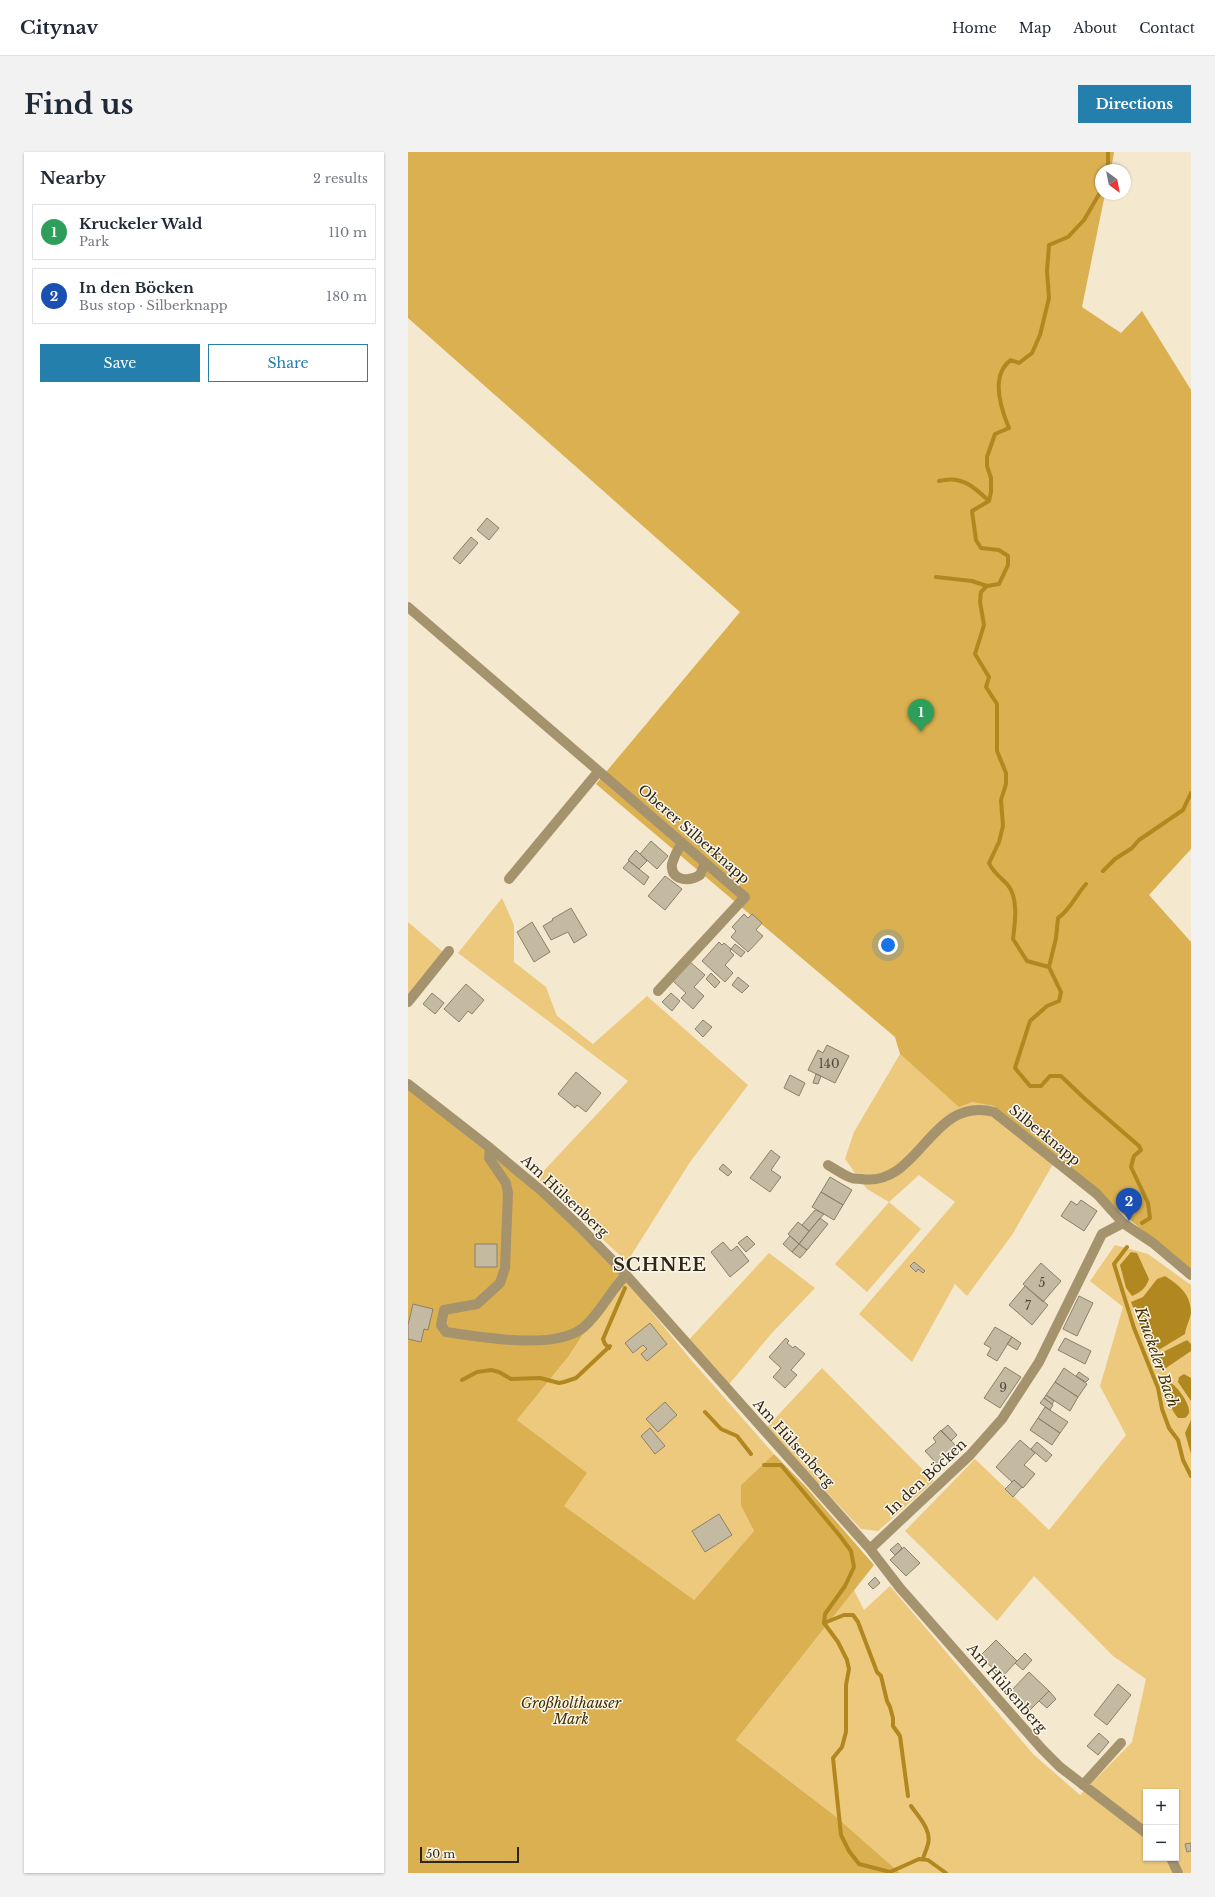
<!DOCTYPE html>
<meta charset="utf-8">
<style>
body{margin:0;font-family:"Libre Baskerville",serif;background:#f2f2f3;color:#1f2937}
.controls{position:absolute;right:12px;bottom:12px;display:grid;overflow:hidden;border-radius:0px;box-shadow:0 1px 3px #0004}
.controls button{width:36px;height:36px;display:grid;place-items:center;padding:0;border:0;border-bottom:1px solid #e0e1e3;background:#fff;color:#1f2937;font:20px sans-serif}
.compass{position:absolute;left:687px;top:12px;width:36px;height:36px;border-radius:50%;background:#fff;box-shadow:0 1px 3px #0004;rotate:148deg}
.scale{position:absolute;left:12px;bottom:10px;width:99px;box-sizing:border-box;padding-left:4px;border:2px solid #2b271d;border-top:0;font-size:11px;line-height:14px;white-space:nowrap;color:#2b271d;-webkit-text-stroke:3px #fdf6e7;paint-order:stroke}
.you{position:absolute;left:480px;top:793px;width:14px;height:14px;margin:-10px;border:3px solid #fff;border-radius:50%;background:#1a73e8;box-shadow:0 0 0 6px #1a73e833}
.badge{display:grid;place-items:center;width:26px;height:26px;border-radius:50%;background:#247fad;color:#fff;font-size:13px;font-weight:700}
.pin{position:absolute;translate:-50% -33px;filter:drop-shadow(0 1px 2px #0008)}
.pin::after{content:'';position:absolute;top:21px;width:14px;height:12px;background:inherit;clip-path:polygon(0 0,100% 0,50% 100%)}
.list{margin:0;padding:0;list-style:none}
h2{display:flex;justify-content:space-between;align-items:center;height:52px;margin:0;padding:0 16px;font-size:17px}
h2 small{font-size:13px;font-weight:400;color:#747a83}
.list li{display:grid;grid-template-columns:26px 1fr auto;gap:12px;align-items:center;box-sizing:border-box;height:56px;margin:0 8px 8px;padding:0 8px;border:1px solid #e0e1e3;border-radius:0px}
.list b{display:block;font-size:15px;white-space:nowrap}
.list p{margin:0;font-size:13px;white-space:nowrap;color:#747a83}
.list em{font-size:13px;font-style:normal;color:#747a83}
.actions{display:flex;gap:8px;padding:12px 16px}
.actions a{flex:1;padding:9px 0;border:1px solid #247fad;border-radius:0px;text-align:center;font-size:14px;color:#247fad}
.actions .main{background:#247fad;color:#fff}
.map{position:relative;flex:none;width:783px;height:1721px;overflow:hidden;border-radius:0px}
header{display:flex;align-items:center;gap:24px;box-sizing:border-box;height:56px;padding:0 20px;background:#fff;border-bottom:1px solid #e0e1e3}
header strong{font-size:19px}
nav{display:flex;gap:22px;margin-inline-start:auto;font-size:14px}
.intro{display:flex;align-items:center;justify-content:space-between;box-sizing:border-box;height:96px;padding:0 24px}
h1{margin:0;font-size:28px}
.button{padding:10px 18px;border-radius:0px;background:#247fad;color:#fff;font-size:14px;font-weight:700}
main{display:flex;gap:24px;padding:0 24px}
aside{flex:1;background:#fff;border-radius:0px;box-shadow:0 1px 3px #0004}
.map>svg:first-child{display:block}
.green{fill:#edc97d;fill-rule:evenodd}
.forest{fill:#dab050}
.water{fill:#b18820}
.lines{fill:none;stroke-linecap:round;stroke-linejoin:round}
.stream{stroke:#b18820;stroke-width:4}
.building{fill:#c4b9a1;stroke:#8b806a}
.minor{stroke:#a5936e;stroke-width:10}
.labels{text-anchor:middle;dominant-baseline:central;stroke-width:3;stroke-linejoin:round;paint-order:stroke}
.number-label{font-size:12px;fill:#514c3e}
.street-label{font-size:14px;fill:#2b271d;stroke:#fdf6e7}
.park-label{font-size:14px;font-style:italic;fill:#413005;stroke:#fdf6e7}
.water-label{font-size:15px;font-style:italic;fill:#402f04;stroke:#fdf6e7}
.district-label{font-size:18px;font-weight:bold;letter-spacing:1px;fill:#2b271d;stroke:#fdf6e7}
</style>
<header>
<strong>Citynav</strong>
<nav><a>Home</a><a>Map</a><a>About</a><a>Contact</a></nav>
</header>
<div class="intro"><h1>Find us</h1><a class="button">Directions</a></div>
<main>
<aside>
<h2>Nearby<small>2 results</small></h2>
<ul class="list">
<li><span class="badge" style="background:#2e9e5b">1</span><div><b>Kruckeler Wald</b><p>Park</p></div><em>110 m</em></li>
<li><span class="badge" style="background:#1a4fb4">2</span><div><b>In den Böcken</b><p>Bus stop · Silberknapp</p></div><em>180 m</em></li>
</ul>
<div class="actions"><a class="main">Save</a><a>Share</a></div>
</aside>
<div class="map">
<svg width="783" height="1721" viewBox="0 0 783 1721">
<rect width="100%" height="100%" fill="#f4e8cf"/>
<path class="green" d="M94,746L106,773V810L138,835L149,864L185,892L239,844L340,933L282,1010L219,1110L129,1026L220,929L50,801Z
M0,770L35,800L0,845Z
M492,902L551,954L564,950L586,954L648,1007L604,1083L559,1144L547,1132L504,1210L451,1162L547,1050L511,1023L481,1050L513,1077L459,1140L427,1112L481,1050L459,1037L437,1007L446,980Z
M707,1093L740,1102L783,1133V1721H492L426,1663L328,1588L446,1438L456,1458L482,1434L625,1602L672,1643L724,1590L738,1527L705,1504L626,1424L589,1469L497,1379L567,1307L641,1378L718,1283L692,1234L715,1155L682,1129ZM738,1640H768V1706H738Z
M361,1101L407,1136L363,1182L318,1236L278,1191Z
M219,1130L284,1209L366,1302L333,1333V1354L346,1379L286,1448L267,1551L107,1269L150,1300L109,1268L160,1205L180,1175Z
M414,1216L526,1329L470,1379L453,1377L358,1276Z"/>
<path class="forest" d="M0,0H706L703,18H693V42H697L674,155L713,181L734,159L783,238V697L741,743L783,790V1119L586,954L564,950L551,955L492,902L487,885L188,632L332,460L0,166Z
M0,937L142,1050L219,1130L180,1175L160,1205L109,1268L179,1321L156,1354L286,1448L346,1379L333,1354V1333L366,1302L399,1336L466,1413L328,1588L426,1663L492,1721H0Z"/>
<path class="water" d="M723,1100L729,1101L741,1127C738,1136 733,1140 724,1144L718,1136L712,1113Z
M757,1124C771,1133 783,1142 783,1161C782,1167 778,1175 777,1182L744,1202L740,1196L738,1188L723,1150L735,1145L749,1127Z
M779,1188L783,1192V1199L758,1216L752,1214L747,1209V1204Z
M776,1222L783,1226V1249L770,1230L771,1225Z
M760,1230C768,1231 783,1253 781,1261C780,1263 778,1265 777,1266H770C762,1255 755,1243 760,1230Z
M783,1268V1302L777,1281Z"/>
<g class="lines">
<path class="stream" d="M700,0V18
M693,39L676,68L660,85L641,93L639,119L641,146L632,183L624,201L611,211L603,208C582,223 593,257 601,276L587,282L579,305V314L583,326V340L581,349L564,359L568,388L573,396L591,398L600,404V413L591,432L579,434L573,440L572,450L576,473L567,502L581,525L578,535L589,552V599L598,621V632L593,648L595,674L591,690L581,711C585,720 592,725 599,732C611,746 607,770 605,787L619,809L641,815L653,840L651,849L639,854L622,869L607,916L622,934H633L642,924H653L677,947L731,994L733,998L726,1004L723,1015L740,1051L742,1066L734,1071
M531,329C553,323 565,334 581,349
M528,425L564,429L579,434
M695,719L707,707L724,696L731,688L775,658L783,641
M641,815L648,786L650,766C662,758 668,743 678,732
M719,1095L706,1112L726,1176L750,1236L754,1257L761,1276L770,1288L775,1308L783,1324
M201,1196L197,1192L195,1187L217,1136
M54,1228L69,1220L83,1218L91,1220L103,1227L132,1226L151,1231L156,1230L168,1226L202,1194
M297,1260L313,1277L329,1284L343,1302
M356,1313H373L432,1384L443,1399L446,1415L437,1434L417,1462L416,1471L430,1490L439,1508L441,1517L438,1533V1580L434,1595L425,1606L433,1683L441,1699L451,1712L482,1720L511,1707L520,1708L538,1721
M416,1471L436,1463H445L450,1470L469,1520L473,1524L479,1549L482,1555L485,1566V1574L492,1584L500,1644
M503,1654C510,1664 524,1678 520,1692C519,1697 516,1702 515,1707"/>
</g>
<path class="building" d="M79,366L91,376L81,388L69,378Z
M63,385L70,391L52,412L45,406Z
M243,689L260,704L249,717L232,702Z
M228,698L239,709L231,717L220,708Z
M221,709L241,725L236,733L215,716Z
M257,724L274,737L257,758L240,744Z
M163,756L179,783L166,791L160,780L143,788L135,774L145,768L144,767Z
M336,762L340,766L344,762L354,771L348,778L355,784L340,800L323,785L328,779L324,775Z
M124,770L142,800L126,810L109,780Z
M311,790L314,793L316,791L323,797L322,799L326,803L317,813L325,821L317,830L294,809Z
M327,792L337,800L333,805L323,797Z
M282,810L297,823L286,835L296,844L285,857L273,846L278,841L265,829Z
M303,821L312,830L307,836L298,827Z
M330,825L341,834L334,841L324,833Z
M58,832L76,848L64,862L60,859L51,870L36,857Z
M24,841L36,851L27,862L15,852Z
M263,841L272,849L264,859L254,850Z
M295,868L304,875L295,885L287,877Z
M419,893L441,904L427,931L400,918L410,898L415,901Z
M168,920L193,941L178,960L169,953L167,956L150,942Z
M408,922L413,924L410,932L405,931Z
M382,923L397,931L391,944L376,936Z
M363,998L372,1005L363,1018L373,1025L362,1040L342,1026Z
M315,1012L324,1020L320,1024L311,1017Z
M422,1025L444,1038L435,1053L413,1040Z
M413,1040L435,1053L426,1068L404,1055Z
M673,1048L689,1059L676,1079L653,1064L663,1049L669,1053Z
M407,1058H408L416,1062L401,1079L394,1073Z
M412,1066L420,1072L399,1098L391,1092Z
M390,1070L401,1079L391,1092L380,1082Z
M339,1084L347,1092L338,1100L330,1091Z
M382,1084L391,1092L384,1100L375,1092Z
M315,1090L323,1099L329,1094L341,1109L322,1125L303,1100Z
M67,1092H89V1115H67Z
M391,1092L399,1098L392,1106L384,1100Z
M506,1110L517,1119L515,1121L510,1117L508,1120L502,1114Z
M633,1111L653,1129L635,1150L615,1132Z
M617,1134L640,1153L624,1173L601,1153Z
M671,1144L685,1151L669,1184L655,1177Z
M5,1152L25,1157L20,1178L16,1177L13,1190L0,1187V1173Z
M242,1171L259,1192L239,1209L233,1202L239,1197L235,1193L225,1201L217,1191Z
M587,1175L604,1185L589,1209L579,1203L583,1196L576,1192Z
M604,1185L613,1191L609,1198L599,1192Z
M378,1186L381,1189L379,1191L385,1196L387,1194L397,1202L383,1218L389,1223L377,1236L365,1225L373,1216L361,1205Z
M657,1186L683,1199L677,1212L650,1198Z
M597,1215L613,1225L592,1256L576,1246Z
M656,1216L679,1232L670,1245L647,1230Z
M671,1220L681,1227L678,1230L668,1224Z
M647,1230L670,1245L662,1259L638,1243Z
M638,1243L646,1249L644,1252L636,1246Z
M636,1246L645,1253L642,1258L632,1251Z
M257,1250L269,1263L250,1280L238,1267Z
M637,1255L660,1270L652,1281L630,1266Z
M630,1266L652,1281L644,1293L622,1278Z
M540,1273L549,1283L543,1289L533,1279Z
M242,1276L257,1294L247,1302L233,1284Z
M533,1278L551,1297L541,1307L539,1305L530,1313L517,1299L528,1290L525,1286Z
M612,1288L627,1301L616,1313L627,1322L615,1336L606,1328L604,1330L588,1315Z
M629,1290L644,1303L638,1310L623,1297Z
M606,1328L614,1335L605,1345L597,1337Z
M311,1362L324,1383L297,1400L284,1379Z
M490,1391L494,1396L487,1403L482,1398Z
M496,1395L512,1411L498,1424L482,1408Z
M467,1425L472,1431L465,1437L460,1432Z
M588,1488L609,1509L594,1525L572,1504Z
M617,1501L624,1508L615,1518L607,1511Z
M621,1520L641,1539L622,1558L603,1539Z
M710,1532L723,1543L699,1573L686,1563Z
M641,1539L648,1547L639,1556L631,1549Z
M691,1581L701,1590L690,1603L679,1594Z
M783,1691V1699L779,1700L777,1692Z"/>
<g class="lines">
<path class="minor" d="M0,455L337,745L250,839
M274,691C270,697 266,705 264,712C262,729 281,730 292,723L297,711
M101,727L190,620
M0,850L41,799
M0,932L82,996L135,1040L171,1074L211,1115L462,1397L492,1436L634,1597L652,1615L738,1681
M82,996L81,1006L98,1031L100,1041L97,1116L92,1131L69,1152L36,1158L33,1173L38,1180C73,1185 148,1199 176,1175C193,1160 202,1139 218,1123
M420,1013C427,1017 434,1022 441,1025C445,1027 449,1027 453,1027C512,1036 522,943 586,960L689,1042L715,1071L745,1091L783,1123
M462,1397L562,1303L594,1267L631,1210L694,1082L715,1071
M675,1633L713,1591
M763,1706L770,1721"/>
</g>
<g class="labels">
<g class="number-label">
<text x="421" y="911">140</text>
<text x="634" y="1130">5</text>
<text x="620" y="1153">7</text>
<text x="595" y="1235">9</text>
</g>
<g class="street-label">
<text transform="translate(286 682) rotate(41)">Oberer Silberknapp</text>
<text transform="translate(637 983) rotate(39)">Silberknapp</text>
<text transform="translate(157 1044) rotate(43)">Am Hülsenberg</text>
<text transform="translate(386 1291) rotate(48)">Am Hülsenberg</text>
<text transform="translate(518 1325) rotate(-43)">In den Böcken</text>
<text transform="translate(599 1536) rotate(49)">Am Hülsenberg</text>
</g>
<g class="park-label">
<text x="163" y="1551">Großholthauser<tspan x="163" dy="16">Mark</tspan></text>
</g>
<g class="water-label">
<text transform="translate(749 1205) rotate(71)">Kruckeler Bach</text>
</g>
<g class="district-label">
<text x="252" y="1113">SCHNEE</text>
</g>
</g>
</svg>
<div class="controls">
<button>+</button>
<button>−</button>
</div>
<svg class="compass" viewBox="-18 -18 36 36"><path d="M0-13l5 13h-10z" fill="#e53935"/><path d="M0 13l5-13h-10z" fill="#747a83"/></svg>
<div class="scale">50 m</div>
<div class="you"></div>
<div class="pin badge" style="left:513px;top:580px;background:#2e9e5b">1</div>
<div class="pin badge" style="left:721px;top:1069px;background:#1a4fb4">2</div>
</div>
</main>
